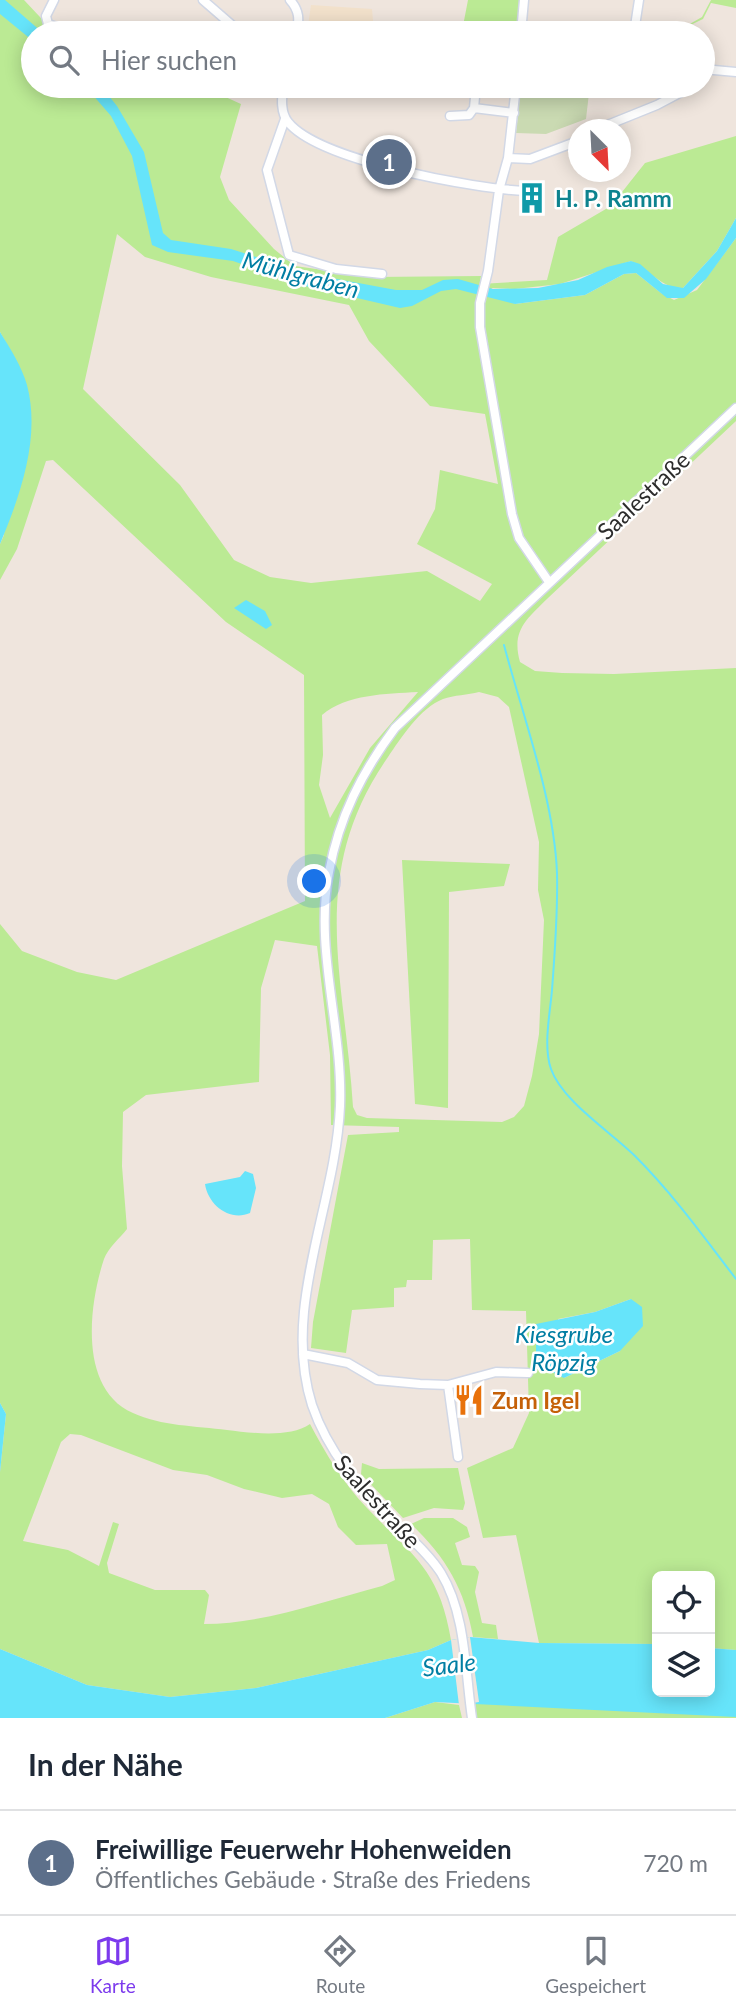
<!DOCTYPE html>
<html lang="de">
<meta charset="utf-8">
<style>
body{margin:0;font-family:Lato,sans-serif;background:#f6f6f7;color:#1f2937}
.controls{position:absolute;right:21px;bottom:21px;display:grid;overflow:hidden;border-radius:10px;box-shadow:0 4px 18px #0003}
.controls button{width:63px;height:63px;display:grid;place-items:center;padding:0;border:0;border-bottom:2px solid #e0e1e3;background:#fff;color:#1f2937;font:35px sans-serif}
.compass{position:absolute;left:568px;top:119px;width:63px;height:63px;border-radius:50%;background:#fff;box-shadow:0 4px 18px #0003;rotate:156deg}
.you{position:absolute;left:315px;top:882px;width:24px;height:24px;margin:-18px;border:5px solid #fff;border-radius:50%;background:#1a73e8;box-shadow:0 0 0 10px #1a73e833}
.badge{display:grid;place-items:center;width:46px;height:46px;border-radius:50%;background:#7c3aed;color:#fff;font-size:23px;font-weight:700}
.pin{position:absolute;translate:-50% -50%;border:4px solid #fff;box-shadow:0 2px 7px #0006}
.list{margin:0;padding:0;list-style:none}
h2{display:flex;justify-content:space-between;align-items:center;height:91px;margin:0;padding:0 28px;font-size:30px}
h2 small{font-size:23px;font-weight:400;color:#747a83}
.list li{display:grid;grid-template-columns:46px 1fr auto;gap:21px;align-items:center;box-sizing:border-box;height:105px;padding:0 28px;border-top:2px solid #e0e1e3}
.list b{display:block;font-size:26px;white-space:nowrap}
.list p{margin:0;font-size:23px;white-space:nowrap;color:#747a83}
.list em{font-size:23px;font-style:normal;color:#747a83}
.icon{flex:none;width:38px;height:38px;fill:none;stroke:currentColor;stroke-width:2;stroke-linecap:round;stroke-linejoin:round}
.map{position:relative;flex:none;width:736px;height:1718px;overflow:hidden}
.search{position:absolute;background:#fff;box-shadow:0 4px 18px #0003;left:21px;right:21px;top:21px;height:77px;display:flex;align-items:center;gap:18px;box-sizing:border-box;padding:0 24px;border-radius:38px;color:#747a83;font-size:26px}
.sheet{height:196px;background:#fff}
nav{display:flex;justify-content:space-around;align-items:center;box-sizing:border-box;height:98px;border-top:2px solid #e0e1e3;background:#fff;font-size:19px;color:#747a83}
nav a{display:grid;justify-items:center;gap:4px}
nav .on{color:#7c3aed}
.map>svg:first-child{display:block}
.education{fill:#f2e1cb}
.green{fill:#bbea94;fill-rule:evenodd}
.cemetery{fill:#cadab2}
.water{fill:#66e4fa}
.pier{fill:#efe5dd}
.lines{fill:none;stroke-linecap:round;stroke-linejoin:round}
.stream{stroke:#66e4fa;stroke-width:2}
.minor-casing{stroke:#d2d8e6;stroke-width:11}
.minor{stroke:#fff;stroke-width:8}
.labels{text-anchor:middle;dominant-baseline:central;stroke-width:5;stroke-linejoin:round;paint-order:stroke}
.culture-label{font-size:23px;font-weight:bold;fill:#0d838f;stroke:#fff;text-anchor:start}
.street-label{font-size:23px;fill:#2c2c2c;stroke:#fff}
.food-label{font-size:23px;font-weight:bold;fill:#c56008;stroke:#fff;text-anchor:start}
.water-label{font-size:24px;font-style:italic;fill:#017ea3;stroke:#fff}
</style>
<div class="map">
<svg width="736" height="1718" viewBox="0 0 736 1718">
<rect width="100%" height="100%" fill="#efe5dd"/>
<path class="education" d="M311,5L372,9L374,33H307Z"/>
<path class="green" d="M0,0H24L55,33H33V86H201L241,104L220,177L229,200L274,249L295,266L373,277L481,276L480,284L547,280L558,237L611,206L645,163L736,136V218L717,251L683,288C662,289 650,270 631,261L560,284L515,289L491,288L515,304L585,295L624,274L636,273L661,293L674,300L697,290L736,238V421L548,598C527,619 511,630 520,662L535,671L562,673L614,674L736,668V1650L710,1648V1576H657V1644L539,1643L516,1535L483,1538L467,1468L513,1448L529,1413L526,1311L472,1310L470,1239L433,1240L432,1280H407L406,1287L394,1288V1307L352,1310L346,1353L311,1348L313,1322L348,1135L399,1132V1127L331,1125L330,1055L317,946L275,940L261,988L259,1082L146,1095L123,1112L122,1166L127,1229C120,1238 108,1248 104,1259C89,1304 78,1389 133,1413C161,1426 196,1426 227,1430C251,1433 290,1438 310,1424C326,1454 343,1483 367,1508C414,1557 439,1569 451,1640L428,1650L256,1688L170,1697L87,1685L0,1649V1472L6,1414L0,1403V924L22,951L77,972L116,980L305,901L304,675L226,622L53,460L46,461L17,549L0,580V544L4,535L15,359L0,332ZM117,234L145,257L211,277L349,305L369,341L430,406L485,414L498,484L440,470L435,509L417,544L492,584L480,601L427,571L311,583L270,577L234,560L180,485L83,389ZM418,692L370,748L330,818L319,785L323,755L322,715C347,694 385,694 418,692ZM479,692L498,697L509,707L539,842L538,890L544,920L539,1034L532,1076L524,1106L514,1117L502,1122L367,1118L357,1115L353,1107C345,976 306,875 388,757C401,738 420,708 443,699C454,695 468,695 479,692ZM631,1299L620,1351L564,1378L558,1319L595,1312ZM70,1434L81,1435L173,1470L207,1475L244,1489L282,1498L312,1494L329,1504L338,1527L356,1545L387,1544L395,1580L382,1586C325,1601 263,1624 204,1624L209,1595L205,1590H155L109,1573L107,1563L119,1524L113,1522L99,1566L68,1550L23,1541L61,1442Z
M468,0H521L517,33H444L462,31Z
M711,0H736V8L711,3L703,19L674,33L702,17Z
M402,860L510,864L504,886L449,892L448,1108L415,1104Z
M362,1463L379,1469L458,1468L465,1503L463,1510L434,1508L403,1518L361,1474Z
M424,1518H453L467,1527L470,1537L455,1543L462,1565L475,1566L479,1572L475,1592L482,1623L496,1625L498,1639L473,1637C465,1590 446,1557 411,1524Z
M736,1674V1718H475L474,1703L479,1702L703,1714L710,1692Z
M435,1702L459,1705L462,1718H385Z"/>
<path class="cemetery" d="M521,86L589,93L586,119L546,134L516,133Z"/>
<path class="water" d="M0,0H5L43,33H33V41L0,14Z
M85,86H101L117,106L144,152L163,233L171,240L231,249L310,274L396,290H422L443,280L458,279L493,289L538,288L578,280L607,267L631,261L640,264L663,284L683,288L717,251L736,218V238L706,279L684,298H667L636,273L624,274L585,295L515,304L456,289L441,291L412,306L400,308L301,285L233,261L168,252L152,245L132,156L111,116Z
M0,332C10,348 22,367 27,385C41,438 20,496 0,544Z
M246,600L265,611L272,625L266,629L234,608Z
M245,1171L253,1174L256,1188L250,1213C230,1222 208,1205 205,1184L240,1177Z
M631,1299L642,1307L643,1326L620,1351L564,1378L536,1364V1324L595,1312Z
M0,1403L6,1414L0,1472Z
M470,1637L539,1643L657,1644V1692H710V1648L736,1650V1717L435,1702L385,1718H0V1649L87,1685L170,1697L256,1688L428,1650L451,1640Z"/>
<path class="pier" d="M470,1637L479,1702L459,1705L451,1640Z"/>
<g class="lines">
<path class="stream" d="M504,645C523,717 554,799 557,873C558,912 555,951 552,990C550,1014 543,1046 551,1069C562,1101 612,1133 635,1156C673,1194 704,1237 736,1279"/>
<defs>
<path id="minor" d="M54,0L46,16L48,24L68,31
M203,0L241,33
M290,0C300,11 299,20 297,33
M635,26L639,0
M521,33L524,0
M703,69L736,72
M283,86C282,97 280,112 288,122C319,161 476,189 526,191
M516,86L508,158L499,190L488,271L480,303V327L512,514L519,538L549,582
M541,86L598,92L632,86
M474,108L514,113
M450,116L469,115L474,108L476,86
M285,119L267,170L289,255L336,269L382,274
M595,130L657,105L693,86
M508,158L530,159L578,141
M303,1354L348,1363L377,1380L420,1384L448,1385L496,1372L528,1373
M448,1385L458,1457
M472,1718C465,1671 466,1614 441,1573C429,1554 410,1538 394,1522C359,1488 328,1452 312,1405C281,1307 336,1205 340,1106C343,1027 314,950 329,872C339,817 362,772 395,728L736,408"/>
</defs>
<use href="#minor" class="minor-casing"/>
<use href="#minor" class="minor"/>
</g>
<defs>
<symbol id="building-bare" viewBox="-9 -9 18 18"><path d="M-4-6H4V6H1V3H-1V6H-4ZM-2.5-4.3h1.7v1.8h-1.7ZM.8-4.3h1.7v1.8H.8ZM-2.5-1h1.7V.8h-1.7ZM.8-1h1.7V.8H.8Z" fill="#0f9aa8" stroke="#fff" stroke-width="2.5" paint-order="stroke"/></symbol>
<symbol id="restaurant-bare" viewBox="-9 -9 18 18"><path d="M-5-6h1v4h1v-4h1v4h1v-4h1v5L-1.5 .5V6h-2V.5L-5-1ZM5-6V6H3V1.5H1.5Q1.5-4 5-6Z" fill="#e8710a" stroke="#fff" stroke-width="2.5" paint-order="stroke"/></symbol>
</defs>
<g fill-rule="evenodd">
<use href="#building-bare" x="510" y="176" width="44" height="44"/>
<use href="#restaurant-bare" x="447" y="1378" width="44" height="44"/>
</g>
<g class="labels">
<g class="culture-label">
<text x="555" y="198">H. P. Ramm</text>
</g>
<g class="street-label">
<text transform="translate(643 495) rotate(-43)">Saalestraße</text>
<text transform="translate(378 1501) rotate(48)">Saalestraße</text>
</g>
<g class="food-label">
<text x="492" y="1400">Zum Igel</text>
</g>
<g class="water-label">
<text transform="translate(301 274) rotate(15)">Mühlgraben</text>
<text x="564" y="1333">Kiesgrube<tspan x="564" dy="28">Röpzig</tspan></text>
<text transform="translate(449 1664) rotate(-7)">Saale</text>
</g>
</g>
</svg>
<div class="controls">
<button><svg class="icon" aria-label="locate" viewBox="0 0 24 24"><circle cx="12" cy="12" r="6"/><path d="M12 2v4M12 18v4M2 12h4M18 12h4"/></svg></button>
<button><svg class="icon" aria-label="layers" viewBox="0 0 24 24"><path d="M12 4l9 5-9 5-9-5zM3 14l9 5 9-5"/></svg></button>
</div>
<svg class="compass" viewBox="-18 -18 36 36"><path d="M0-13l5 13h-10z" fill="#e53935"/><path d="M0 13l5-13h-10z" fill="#747a83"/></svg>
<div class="you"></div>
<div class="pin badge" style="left:389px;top:162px;background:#5c6f8a">1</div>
<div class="search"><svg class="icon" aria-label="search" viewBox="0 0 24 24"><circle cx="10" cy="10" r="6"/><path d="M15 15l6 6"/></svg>Hier suchen</div>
</div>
<section class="sheet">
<h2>In der Nähe<small></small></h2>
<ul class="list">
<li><span class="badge" style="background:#5c6f8a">1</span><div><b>Freiwillige Feuerwehr Hohenweiden</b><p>Öffentliches Gebäude · Straße des Friedens</p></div><em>720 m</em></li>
</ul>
</section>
<nav>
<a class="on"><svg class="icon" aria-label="map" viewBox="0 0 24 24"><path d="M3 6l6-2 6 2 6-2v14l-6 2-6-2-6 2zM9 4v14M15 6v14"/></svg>Karte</a>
<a><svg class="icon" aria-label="directions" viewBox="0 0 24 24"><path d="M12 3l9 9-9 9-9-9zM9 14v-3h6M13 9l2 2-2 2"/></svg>Route</a>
<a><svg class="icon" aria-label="saved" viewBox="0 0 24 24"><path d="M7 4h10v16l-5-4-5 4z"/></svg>Gespeichert</a>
</nav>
